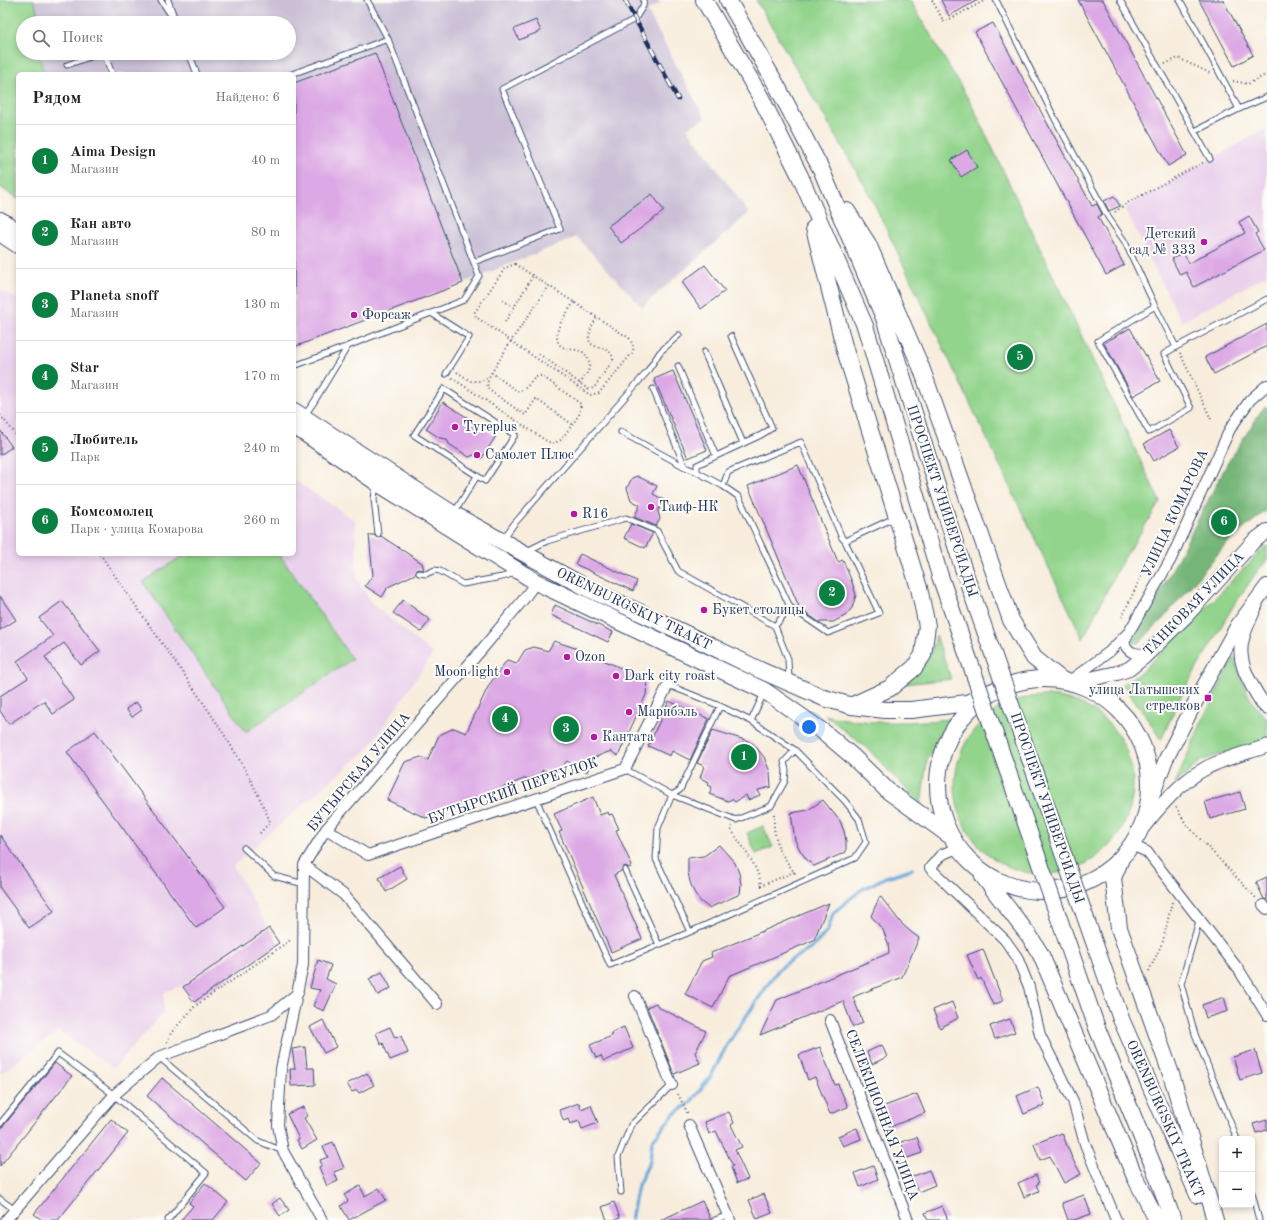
<!DOCTYPE html>
<html lang="ru">
<meta charset="utf-8">
<style>
body{margin:0;font-family:"Old Standard TT",serif;background:#f6f6f6;color:#202124}
.controls{position:absolute;right:12px;bottom:12px;display:grid;overflow:hidden;border-radius:6px;box-shadow:0 2px 6px #0003}
.controls button{width:36px;height:36px;display:grid;place-items:center;padding:0;border:0;border-bottom:1px solid #e0e0e0;background:#fff;color:#202124;font:20px sans-serif}
.you{position:absolute;left:809px;top:727px;width:14px;height:14px;margin:-10px;border:3px solid #fff;border-radius:50%;background:#1a73e8;box-shadow:0 0 0 6px #1a73e833}
.badge{display:grid;place-items:center;width:26px;height:26px;border-radius:50%;background:#0b8043;color:#fff;font-size:13px;font-weight:700}
.pin{position:absolute;translate:-50% -50%;border:2px solid #fff;box-shadow:0 1px 4px #0006}
.list{margin:0;padding:0;list-style:none}
h2{display:flex;justify-content:space-between;align-items:center;height:52px;margin:0;padding:0 16px;font-size:17px}
h2 small{font-size:13px;font-weight:400;color:#757577}
.list li{display:grid;grid-template-columns:26px 1fr auto;gap:12px;align-items:center;box-sizing:border-box;height:72px;padding:0 16px;border-top:1px solid #e0e0e0}
.list b{display:block;font-size:15px;white-space:nowrap}
.list p{margin:0;font-size:13px;white-space:nowrap;color:#757577}
.list em{font-size:13px;font-style:normal;color:#757577}
.icon{flex:none;width:22px;height:22px;fill:none;stroke:currentColor;stroke-width:2;stroke-linecap:round;stroke-linejoin:round}
.map{position:relative;flex:none;width:1267px;height:1220px;overflow:hidden}
.search{position:absolute;background:#fff;box-shadow:0 2px 6px #0003;left:16px;top:16px;width:280px;height:44px;display:flex;align-items:center;gap:10px;box-sizing:border-box;padding:0 14px;border-radius:22px;color:#757577;font-size:15px}
.panel{position:absolute;background:#fff;box-shadow:0 2px 6px #0003;left:16px;top:72px;width:280px;height:484px;border-radius:6px}
.map>svg:first-child{display:block}
.built{fill:#ead1ec}
.industrial{fill:#cabfd6}
.green{fill:#92d48c;stroke:#568275}
.forest{fill:#75b678;stroke:#48726b}
.lines{fill:none;stroke-linecap:round;stroke-linejoin:round}
.stream{stroke:#68a7db;stroke-width:3.5}
.building{fill:#dca8e5}
.service-casing{stroke:#3c4c71;stroke-width:7}
.minor-casing{stroke:#3c4c71;stroke-width:12}
.tertiary-casing{stroke:#3c4c71;stroke-width:15}
.secondary-casing{stroke:#3c4c71;stroke-width:16}
.primary-casing{stroke:#3c4c71;stroke-width:18}
.path{stroke:#3c4c71;stroke-width:2;stroke-dasharray:1 3;stroke-linecap:butt}
.service{stroke:#fff;stroke-width:5}
.minor{stroke:#fff;stroke-width:10}
.tertiary{stroke:#fff;stroke-width:13}
.secondary{stroke:#fff;stroke-width:14}
.primary{stroke:#fff;stroke-width:16}
.rail-casing{stroke:#1b2f5e;stroke-width:4.5}
.rail{stroke:#fdfcf7;stroke-width:3;stroke-dasharray:9;stroke-linecap:butt}
.primary-bridge-casing{stroke:#3c4c71;stroke-width:18;stroke-linecap:butt}
.primary-bridge{stroke:#fff;stroke-width:16}
.poi-dot{fill:#b5179e;stroke:#fdfcf7;stroke-width:1.5}
.labels{text-anchor:middle;dominant-baseline:central;stroke-width:4;stroke-linejoin:round;paint-order:stroke}
.poi-label{font-size:14px;fill:#1b2f5e;stroke:#fdfcf7;text-anchor:start}
.street-label{font-size:14px;fill:#1b2f5e;stroke:#fdfcf7}
</style>
<div class="map">
<svg width="1267" height="1220" viewBox="0 0 1267 1220">
<rect width="100%" height="100%" fill="#fdfcf7"/>
<filter id="ink" filterUnits="userSpaceOnUse"><feTurbulence type="fractalNoise" baseFrequency=".025" numOctaves="2"/><feDisplacementMap in="SourceGraphic" scale="8" xChannelSelector="R" yChannelSelector="G"/><feConvolveMatrix kernelMatrix="1 2 1 2 8 2 1 2 1" color-interpolation-filters="sRGB"/></filter>
<filter id="wash" filterUnits="userSpaceOnUse"><feTurbulence type="fractalNoise" baseFrequency=".012" numOctaves="4" result="noise"/><feDisplacementMap in="SourceGraphic" scale="16" xChannelSelector="R" yChannelSelector="G"/><feGaussianBlur stdDeviation="0.9" result="paint"/><feColorMatrix in="noise" values="0 0 0 0 0 0 0 0 0 0 0 0 0 0 0 0 0 1.4 0 .05"/><feComposite in="paint" operator="in"/></filter>
<g filter="url(#wash)">
<rect width="100%" height="100%" fill="#f8eddd"/>
<path class="built" d="M1267,128V275L1182,322L1125,210L1131,204Z
M0,289L18,300V554H294V480L355,520L357,579L372,604L433,654L367,750L263,839L233,866L267,926L182,986L164,992V1012L114,1068L58,1031L0,1074Z"/>
<path class="industrial" d="M34,0H658L660,3L647,11L705,118L687,128L749,213L642,307L577,237L463,283L294,347V74H44L38,53H289V23H40Z"/>
<path class="green" d="M0,0H34L40,23H23V53H38L44,74H18V199L0,187Z
M756,0H910L973,107L1160,502L1118,568L1083,639L868,191Z
M1267,545V561L1258,570L1232,608L1183,692L1161,740L1144,713L1122,684L1140,673L1164,650Z
M185,554H279L352,659L246,732L143,582Z
M936,635L951,679L904,684C920,668 933,658 936,635Z
M1234,657C1241,679 1249,704 1267,718V739L1201,761L1175,784L1203,719Z
M955 785a89 89 0 1 1 178 0a89 89 0 1 1-178 0Z
M825,715C866,725 908,723 950,719L939,735L927,761L921,805L869,750Z
M763,826L773,847L756,854L747,833Z"/>
<path class="forest" d="M1267,406V510L1236,535L1222,549L1162,620L1139,643H1134L1131,637L1165,583L1227,464L1261,411Z"/>
<g class="lines">
<path class="stream" d="M631,1220L638,1185L650,1161L652,1141L674,1114L690,1103L711,1076L728,1043L778,970L791,960L812,948L828,930L833,913L861,890L886,877L912,869"/>
</g>
<g id="blocks">
<path class="building" d="M941,0H978L949,16Z
M1078,0H1103L1187,155L1168,166Z
M1199,0H1223L1253,55L1234,66Z
M536,20L541,31L519,40L514,29Z
M993,23L1092,206L1097,204L1102,214L1098,217L1124,265L1106,275L975,32Z
M375,53L463,283L294,347V83Z
M967,150L977,167L961,177L951,160Z
M652,194L664,211L621,243L608,226Z
M1114,196L1120,206L1109,211L1104,201Z
M1249,216L1258,232L1255,234L1264,250L1194,287L1186,272L1180,275L1172,259L1183,253L1189,263L1245,233L1239,222Z
M705,265L725,291L701,309L682,282Z
M1267,324V346L1214,374L1205,357Z
M1130,328L1160,381L1133,396L1104,343Z
M673,371L707,450L688,458L654,379Z
M443,402L496,436L482,458L476,454L469,457L449,444L447,439L440,438L426,429Z
M0,430L12,447L0,455Z
M1169,430L1179,447L1154,461L1144,444Z
M798,465L838,562L843,560L852,582L856,595L852,608L845,616L833,622H819L800,609L748,486Z
M637,476L657,486L653,494L664,500L658,511L660,519L656,526L634,517L640,505L631,500L627,488L632,478Z
M631,524L653,533L645,548L624,538Z
M369,535H374L378,538L381,536L422,563L424,570L417,569L415,574L386,588L387,589L382,597L365,586L373,575Z
M580,554L637,581L633,591L575,564Z
M0,596L16,620L0,630Z
M403,600L430,620L421,632L393,613Z
M62,601L100,651L81,665L64,643L45,657L74,700L53,714L44,701L9,724L0,711V696L28,678L17,661L53,636L39,618Z
M555,605L613,632L608,642L551,615Z
M554,641L581,650L647,680L646,695L618,756L611,751L593,758L587,772L567,761L556,773L543,770L535,778L524,779L426,818L387,800L405,762L421,757L428,760L439,735L454,728L466,733L489,685L507,660L517,663L525,650L534,647L548,651Z
M669,701L709,719L690,760L672,751L670,756L648,746Z
M136,702L142,710L132,717L126,709Z
M713,730L748,741L755,746L764,757L770,772L771,787L758,790L760,795L748,800L746,795L735,802L732,799L728,801L709,794L712,787L708,785L709,782L700,778L704,766L697,763Z
M95,731L225,907L196,928L67,752Z
M1240,792L1245,809L1210,819L1205,802Z
M593,797L600,815L608,812L609,815L612,814L619,829L616,830L632,866L629,868L626,866L623,867L621,871L614,875L642,939L611,952L559,832L562,831L554,814Z
M823,800L840,821L844,831L846,841V852L814,866L806,859L800,850L795,840L791,813L808,810Z
M0,835L54,911L29,928L0,888Z
M719,845L735,863L739,873L741,884L740,894L709,908L700,901L694,892L690,882L688,872V858L704,856Z
M400,866L407,879L386,892L379,878Z
M1267,877V900L1264,899L1256,882Z
M880,896L901,923L911,932L919,938L902,977L853,997L863,1023L853,1027L843,1001L760,1035L777,1000L889,953L888,943L883,930L871,916Z
M829,903L814,940L729,976L713,1008L685,994L702,961L712,957L711,953Z
M269,928L279,943L194,1002L183,987Z
M983,949L1003,1001L993,1005L981,978L978,980L967,955Z
M318,960L331,965L326,979L336,984L324,1011L313,1006L320,990L310,988Z
M382,972L391,988L378,995L369,979Z
M1224,997L1228,1011L1206,1018L1202,1005Z
M952,1002L958,1018L940,1028L933,1010Z
M656,1003L658,1007L706,1031L695,1053L700,1063L674,1074L647,1007Z
M1010,1019L1015,1032L995,1039L990,1026Z
M323,1020L336,1047L324,1053L310,1027Z
M390,1027L395,1038L401,1036L408,1053L390,1060L383,1043L381,1045L376,1033Z
M624,1027L633,1048L604,1061L601,1056L596,1058L590,1045L612,1036L611,1033Z
M882,1045L887,1057L872,1064L867,1052Z
M305,1047L307,1068H314L315,1085L291,1086L290,1069H295L292,1049Z
M820,1047L835,1085L838,1084L848,1107L830,1114L815,1077L808,1080L799,1055Z
M1255,1050L1262,1073L1240,1080L1233,1057Z
M55,1063L72,1076L0,1166V1130Z
M367,1073L374,1085L359,1093L357,1090L352,1092L347,1084Z
M162,1078L261,1163L246,1181L147,1096Z
M1038,1087L1045,1105L1024,1114L1017,1096Z
M917,1094L925,1113L890,1127L882,1107Z
M579,1103L581,1109L591,1105L598,1123L582,1129L579,1121L570,1124L568,1119L564,1121L559,1110Z
M304,1107L307,1116L304,1118L317,1140L302,1149L297,1140L299,1139L287,1114Z
M729,1112L734,1123L731,1125L742,1147L735,1150L748,1179L737,1183L731,1167L733,1166L716,1131L709,1134L705,1122Z
M111,1119L128,1133L58,1220H42L34,1214Z
M1267,1120V1130L1256,1133L1253,1124Z
M857,1128L861,1139L843,1146L838,1136Z
M1062,1133L1072,1158L1081,1174L1064,1183L1050,1156L1040,1160L1034,1144Z
M917,1137L922,1153L907,1158L901,1142Z
M333,1142L344,1168L334,1172L338,1181L327,1186L319,1167L322,1165L320,1160L328,1157L323,1146Z
M873,1166L878,1179L860,1187L855,1173Z
M929,1170L935,1185L918,1192L911,1177Z
M1036,1175L1039,1183L1036,1185L1039,1191L1024,1197L1018,1183Z
M205,1183L228,1202L213,1220H181L193,1206L189,1203Z
M360,1186L365,1196L379,1188L386,1200L349,1220L341,1206L348,1201L344,1195Z
M764,1194L772,1213L757,1219L749,1200Z
M1084,1195L1091,1214L1074,1220H1068L1062,1203Z
M280,1198L289,1210L280,1216L272,1204Z
M702,1201L711,1220H661Z
M614,1202L620,1218L614,1220H607L602,1207Z
M942,1206L948,1220H928L925,1213Z"/>
</g>
</g>
<g filter="url(#ink)">
<use href="#blocks" fill-opacity="0" stroke="#3c4c71" stroke-width="1"/>
<g class="lines">
<defs>
<path id="service" d="M161,0L176,23
M168,0L173,14
M367,0L388,39
M996,0L1055,119L1108,217L1125,242L1155,306L1176,347L1267,299
M1120,0L1210,159
M1180,0L1239,109L1195,131
M104,53L112,74
M189,53L197,74
M67,65L101,53
M292,74L388,39L479,276L464,300L348,346L294,366
M1239,109L1267,97
M474,262L560,229L502,89L635,19L643,6L644,0
M1155,306L1098,341L1149,432L1191,408L1164,354L1176,347
M431,313L469,337L446,374
M704,352L743,443
M678,366L716,456
M444,389L515,435L485,481L414,435Z
M653,389L685,467L697,472
M305,415L314,402L348,346
M621,432L685,467
M376,485L374,499L378,534
M723,486L697,472V465L761,435L772,428L731,336
M454,513L477,476
M503,539L514,524L647,372L660,352L679,335
M527,551L547,541L626,518L657,531L678,571L775,626L788,659L789,680
M419,573L426,574L435,570L440,571L463,584L502,577L516,573
M790,607L739,497L723,486L728,472L801,442L842,538L845,541
M775,626L790,607L828,633L879,613L845,541L894,518
M720,706L680,790L672,795L658,828L656,859L690,932L855,858L866,842L859,819L845,801L795,750
M751,721L764,693
M625,769L672,795L736,820L771,806L785,781L786,770L784,762L795,750L751,721L720,706L668,685
M536,799L610,965L690,932
M244,848L274,876L304,884
M625,870L659,945
M1199,921L1181,984L1195,1034L1237,1139
M159,1057L258,1141L283,1151
M0,1124L58,1053L114,1095L206,1173L168,1220
M621,1192L618,1157L631,1125L672,1085
M1252,1193L1259,1220
M0,1199L15,1210
M715,1220L728,1215"/>
<path id="minor" d="M1128,634L1124,642C1128,654 1136,654 1147,654
M1068,682L1109,652L1129,632L1171,559L1230,429L1250,400L1267,385
M326,829L368,855L625,769L668,685
M1132,845L1147,852L1239,970L1267,1015
M957,848L941,855L930,868L1005,940L1017,957L1029,987L1040,1035L1073,1101L1085,1144L1116,1220
M304,865L344,895L437,1004
M1263,905L1267,909
M635,996L672,1085
M830,1020L908,1220
M689,1125L730,1220
M6,1220L114,1095L159,1057L271,1015L298,993
M322,1220L283,1151L278,1125L281,1069L303,965L304,865L326,829L483,648L523,600L536,582"/>
<path id="tertiary" d="M1256,605C1252,615 1246,626 1243,637C1235,661 1251,685 1263,704L1267,708
M1141,830C1159,807 1180,782 1206,768C1225,758 1247,753 1267,746"/>
<path id="secondary" d="M1072,683L1117,673L1129,669L1144,657L1186,616L1253,542L1267,531
M1148,807L1166,759L1199,695L1238,625L1267,586"/>
<path id="primary" d="M704,0L760,96L800,176L865,326L940,576
M728,0L777,86L821,169L884,318L963,568
M847,211L868,244L921,367L1011,620L1034,658L1063,681
M0,220L18,231
M814,228L845,350L919,588L927,626L923,655L914,668L890,688L853,705
M0,233L18,245
M294,411L453,514L547,566L589,589L682,632L760,670L824,698L852,706L885,710H911L967,703L1002,687
M294,426L376,482L536,582L765,691L825,733L852,756L888,791L949,835
M938 785a106 106 0 1 1 212 0a106 106 0 1 1-212 0Z
M1120,861L1113,878L1119,928L1171,1074L1215,1220
M983,876L1030,937L1041,955L1135,1177L1157,1220
M1121,1019L1198,1195
M1097,1028L1155,1170L1173,1220"/>
</defs>
<use href="#service" class="service-casing"/>
<use href="#minor" class="minor-casing"/>
<use href="#tertiary" class="tertiary-casing"/>
<use href="#secondary" class="secondary-casing"/>
<use href="#primary" class="primary-casing"/>
<path class="path" d="M932,0L944,22L986,0
M1165,64L1178,58L1210,73
M1233,81L1248,84L1267,74
M1115,212L1127,203L1204,162
M515,264L629,338C632,343 634,346 633,352L599,393L590,395L476,317L475,312L505,268Z
M503,300L514,307
M574,302C568,312 557,324 557,336C557,351 571,348 580,351C584,352 585,354 587,357C594,368 584,378 577,387
M505,322L533,276
M1180,353L1211,419
M539,354L588,389L594,388L613,360C612,341 583,354 590,332C591,327 594,322 597,317
M457,372L471,381H480L489,377L511,341L549,286
M489,377L487,384L489,390L525,415L536,399L572,424
M452,378L548,442L554,443L561,440L579,415L581,404L542,376C530,375 530,391 517,391L492,373
M0,415L18,437
M100,554C128,595 157,636 185,676C217,723 249,769 270,822L259,834
M1122,617L1147,564
M1176,807L1186,824L1256,898
M774,814V829L779,850L796,875
M732,826L731,829C741,846 763,871 761,892
M760,886L794,872
M1149,971L1163,941L1172,902
M167,1042L171,1033L195,1006L292,939
M678,1094L687,1112L688,1115"/>
<use href="#service" class="service"/>
<use href="#minor" class="minor"/>
<use href="#tertiary" class="tertiary"/>
<use href="#secondary" class="secondary"/>
<use href="#primary" class="primary"/>
<defs>
<path id="rail" d="M625,0L678,99"/>
</defs>
<use href="#rail" class="rail-casing"/>
<use href="#rail" class="rail"/>
<defs>
<path id="primary-bridge" d="M963,568L1121,1019
M940,576L1097,1028"/>
</defs>
<use href="#primary-bridge" class="primary-bridge-casing"/>
<use href="#primary-bridge" class="primary-bridge"/>
</g>
</g>
<g class="poi-dot">
<circle cx="1204" cy="242" r="4"/>
<circle cx="354" cy="315" r="4"/>
<circle cx="455" cy="427" r="4"/>
<circle cx="477" cy="455" r="4"/>
<circle cx="651" cy="507" r="4"/>
<circle cx="574" cy="514" r="4"/>
<circle cx="704" cy="610" r="4"/>
<circle cx="567" cy="657" r="4"/>
<circle cx="507" cy="672" r="4"/>
<circle cx="616" cy="676" r="4"/>
<rect x="1204" y="694" width="8" height="8" rx="2"/>
<circle cx="629" cy="712" r="4"/>
<circle cx="594" cy="737" r="4"/>
</g>
<g class="labels">
<g class="poi-label">
<text x="1196" y="234" text-anchor="end">Детский<tspan x="1196" dy="16">сад № 333</tspan></text>
<text x="362" y="315">Форсаж</text>
<text x="463" y="427">Tyreplus</text>
<text x="485" y="455">Самолет Плюс</text>
<text x="659" y="507">Таиф-НК</text>
<text x="582" y="514">R16</text>
<text x="712" y="610">Букет столицы</text>
<text x="575" y="657">Ozon</text>
<text x="499" y="672" text-anchor="end">Moon light</text>
<text x="624" y="676">Dark city roast</text>
<text x="1200" y="690" text-anchor="end">улица Латышских<tspan x="1200" dy="16">стрелков</tspan></text>
<text x="637" y="712">Марибэль</text>
<text x="602" y="737">Кантата</text>
</g>
<g class="street-label">
<text transform="translate(942 501) rotate(72)">ПРОСПЕКТ УНИВЕРСИАДЫ</text>
<text transform="translate(1175 513) rotate(-65)">УЛИЦА КОМАРОВА</text>
<text transform="translate(1194 604) rotate(-46)">ТАНКОВАЯ УЛИЦА</text>
<text transform="translate(634 609) rotate(26)">ORENBURGSKIY TRAKT</text>
<text transform="translate(359 772) rotate(-50)">БУТЫРСКАЯ УЛИЦА</text>
<text transform="translate(513 791) rotate(-19)">БУТЫРСКИЙ ПЕРЕУЛОК</text>
<text transform="translate(1047 808) rotate(71)">ПРОСПЕКТ УНИВЕРСИАДЫ</text>
<text transform="translate(882 1115) rotate(69)">СЕЛЕКЦИОННАЯ УЛИЦА</text>
<text transform="translate(1165 1119) rotate(66)">ORENBURGSKIY TRAKT</text>
</g>
</g>
</svg>
<div class="controls">
<button>+</button>
<button>−</button>
</div>
<div class="you"></div>
<div class="pin badge" style="left:744px;top:757px">1</div>
<div class="pin badge" style="left:832px;top:593px">2</div>
<div class="pin badge" style="left:566px;top:729px">3</div>
<div class="pin badge" style="left:505px;top:719px">4</div>
<div class="pin badge" style="left:1020px;top:357px">5</div>
<div class="pin badge" style="left:1224px;top:522px">6</div>
<div class="search"><svg class="icon" aria-label="search" viewBox="0 0 24 24"><circle cx="10" cy="10" r="6"/><path d="M15 15l6 6"/></svg>Поиск</div>
<section class="panel">
<h2>Рядом<small>Найдено: 6</small></h2>
<ul class="list">
<li><span class="badge">1</span><div><b>Aima Design</b><p>Магазин</p></div><em>40 m</em></li>
<li><span class="badge">2</span><div><b>Кан авто</b><p>Магазин</p></div><em>80 m</em></li>
<li><span class="badge">3</span><div><b>Planeta snoff</b><p>Магазин</p></div><em>130 m</em></li>
<li><span class="badge">4</span><div><b>Star</b><p>Магазин</p></div><em>170 m</em></li>
<li><span class="badge">5</span><div><b>Любитель</b><p>Парк</p></div><em>240 m</em></li>
<li><span class="badge">6</span><div><b>Комсомолец</b><p>Парк · улица Комарова</p></div><em>260 m</em></li>
</ul>
</section>
</div>
